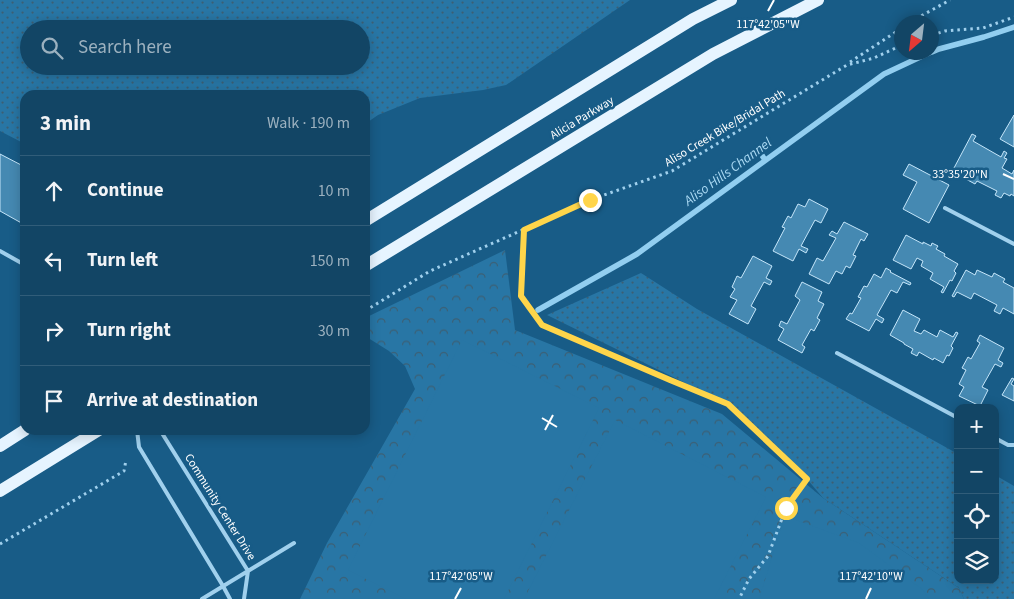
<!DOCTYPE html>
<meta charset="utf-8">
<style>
body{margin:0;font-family:"Source Sans 3",sans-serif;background:#1b4c6b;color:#f1f3f6}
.controls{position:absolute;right:15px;bottom:15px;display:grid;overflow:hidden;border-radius:10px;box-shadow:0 2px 12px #0003}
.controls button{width:45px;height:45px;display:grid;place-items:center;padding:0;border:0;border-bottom:1px solid #315d79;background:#124565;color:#f1f3f6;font:25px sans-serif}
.compass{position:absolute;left:894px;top:15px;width:45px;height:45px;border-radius:50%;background:#124565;box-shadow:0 2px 12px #0003;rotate:208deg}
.stop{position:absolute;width:15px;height:15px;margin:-11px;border:4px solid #ffd54a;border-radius:50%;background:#fff}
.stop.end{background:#ffd54a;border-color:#fff;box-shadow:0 1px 5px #0008}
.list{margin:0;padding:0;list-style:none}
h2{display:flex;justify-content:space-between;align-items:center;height:65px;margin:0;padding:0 20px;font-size:21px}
h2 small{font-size:16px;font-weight:400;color:#9cb1bf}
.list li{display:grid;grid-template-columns:32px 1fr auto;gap:15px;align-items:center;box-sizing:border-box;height:70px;padding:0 20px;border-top:1px solid #315d79}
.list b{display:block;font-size:19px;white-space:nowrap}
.list em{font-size:16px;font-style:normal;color:#9cb1bf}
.icon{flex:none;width:28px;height:28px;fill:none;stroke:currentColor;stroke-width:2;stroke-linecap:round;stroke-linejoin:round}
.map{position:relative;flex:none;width:1014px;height:599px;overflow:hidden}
.search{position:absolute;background:#124565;box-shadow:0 2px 12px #0003;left:20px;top:20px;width:350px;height:55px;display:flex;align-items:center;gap:12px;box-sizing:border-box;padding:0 18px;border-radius:28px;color:#9cb1bf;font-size:19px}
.panel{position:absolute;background:#124565;box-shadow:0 2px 12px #0003;left:20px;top:90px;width:350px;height:345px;border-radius:15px}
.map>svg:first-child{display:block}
.grass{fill:url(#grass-dots);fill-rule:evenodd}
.park{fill:url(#park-crowns)}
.garden{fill:#2876a5}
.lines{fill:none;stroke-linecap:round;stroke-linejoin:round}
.stream{stroke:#92cef0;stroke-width:5.5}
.building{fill:#4589b2;stroke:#c5e6fa}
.path{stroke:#a0d0ed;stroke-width:3;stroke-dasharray:2.5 4;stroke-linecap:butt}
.service{stroke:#a0d0ed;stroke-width:4}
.primary{stroke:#e6f4ff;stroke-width:12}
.route{stroke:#ffd54a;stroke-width:6}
.ticks{fill:none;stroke:#fff;stroke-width:2}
.labels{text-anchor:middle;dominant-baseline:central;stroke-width:5;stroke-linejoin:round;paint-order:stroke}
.street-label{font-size:12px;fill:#fff;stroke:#185c87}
.water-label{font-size:14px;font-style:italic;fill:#abdaf4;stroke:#185c87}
.ticks-label{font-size:12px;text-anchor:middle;fill:#fff;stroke:#185c87;stroke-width:5;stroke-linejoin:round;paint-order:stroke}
</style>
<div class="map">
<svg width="1014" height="599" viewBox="0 0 1014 599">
<defs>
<pattern id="grass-dots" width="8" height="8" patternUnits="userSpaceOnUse" patternTransform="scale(1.25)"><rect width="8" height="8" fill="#2876a5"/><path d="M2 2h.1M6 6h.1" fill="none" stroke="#3c5f74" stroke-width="1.8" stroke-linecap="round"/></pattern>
<pattern id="park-crowns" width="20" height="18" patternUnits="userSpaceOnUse" patternTransform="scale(1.25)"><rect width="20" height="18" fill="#2876a5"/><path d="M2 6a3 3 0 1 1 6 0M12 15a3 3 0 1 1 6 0" fill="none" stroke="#3c5f74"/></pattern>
</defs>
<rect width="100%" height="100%" fill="#185c87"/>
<path class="grass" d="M0,0H630L506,85L483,90L420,98L378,115L365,124V95H25V144L0,131ZM29,29H361V66H29Z
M641,273L697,309L958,454V580H995V475L1014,486V599H964L959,588L823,498L807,479L728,404L547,315Z"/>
<path class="park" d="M505,250L515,330L722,414L823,498L959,588L964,599H300L327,543L415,389L405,366L389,351L365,336V318Z"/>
<path class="garden" d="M462,340L599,408L504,599H406L348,570Z
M615,420L766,497L714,599H524Z
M785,516L859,543L923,590L929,599H759Z"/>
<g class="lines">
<path class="stream" d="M932,52L939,49L984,37L1014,27
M758,149L765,160
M538,310L637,254L884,74L931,52"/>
</g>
<path class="building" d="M1014,115V147L1000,139Z
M972,134L976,136L973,141L1001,157L1004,151L1007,153L1004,158L1007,159L1002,168L1012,174L1014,170V196L1011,194L1010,196L1004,193L1001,198L995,195L997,191L977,181L975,184L964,178L966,174L954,168Z
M0,154L25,167V225L0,211Z
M909,164L949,185L929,223L903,209L917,182L903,175Z
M809,199L828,209L821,223L815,220L801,246L808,249L806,253L799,249L793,261L773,251L785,228L782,227L788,216L791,218L798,204L805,207Z
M844,222L868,234L864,241L861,239L853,255L856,256L850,268L846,266L842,274L836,271L829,284L809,274L817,258L823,261L836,238L829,235L832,231L837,234Z
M906,235L923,244V242L931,246L932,243L938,246L936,249L945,254L944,256L958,264L954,271L956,273L952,281L950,280L943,293L941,292L944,287L930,279L933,273L921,266L923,261L917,258L911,269L893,260Z
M753,256L772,266L766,278L772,281L770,285L764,282L751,306L756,309L748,324L729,314L737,300L730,297L735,289L732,287L737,276L741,278Z
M886,268L891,271L890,272L911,283L910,285L903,282L897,293L891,290L877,315L884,319L882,323L876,319L869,331L846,319L850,313L852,314L861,298L858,297L864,286L867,287L874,274L881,278Z
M966,270L975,275L977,270L992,277L994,273L1005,279L1003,282L1014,288V314L1003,308L1000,314L994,311L997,305L974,293L971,299L957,292L954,297L952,296Z
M802,282L822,292L818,301L824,304L817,318L820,320L814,331L811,329L802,345L805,347L802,353L778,340L784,329L779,326L781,321L787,324L800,300L795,296Z
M903,310L920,319L914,331L921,334L924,330L937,337L940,330L953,337L956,332L958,333L951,346L953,348L949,356L947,355L943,363L934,358L933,360L919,352L917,356L911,353L913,349L904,344V343L890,335Z
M980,335L1004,348L998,360L1003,363L1001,367L995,364L982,387L988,390L980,406L959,396L964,387L959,384L966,370L962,368L968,357L971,359L980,343L977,341Z
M1012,378L1014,379L1011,384L1014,386V401L1002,395Z"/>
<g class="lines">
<path class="path" d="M910,22L950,0
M932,35L945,31L983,28L1014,17
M850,62L902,28
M524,230L521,296L542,325L670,380L729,404L807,479L786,508L768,556L749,579L739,599
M365,311L430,271L590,200L672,171L847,65L874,58L902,45
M0,544L124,471L126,460"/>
<path class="service" d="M945,208L1014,244
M0,251L25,265
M837,353L958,418
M137,430L139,447L223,586L230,599
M160,430L248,571L244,599
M995,438L1008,445H1014
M202,599L294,543"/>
<path class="primary" d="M365,221L693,19L731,0
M365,266L713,54L818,0
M0,446L25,430
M0,491L99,430"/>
</g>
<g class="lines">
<path class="route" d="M590,200L524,230L521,296L542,325L670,380L728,404L807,479L786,508"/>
</g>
<path class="ticks" d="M768,11L774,0M1003,174L1014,179M542,418L557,427M545,430L553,415M455,599L461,588M866,599L871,588"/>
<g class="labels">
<g class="street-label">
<text transform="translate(582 118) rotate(-31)">Alicia Parkway</text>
<text transform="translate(725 128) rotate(-31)">Aliso Creek Bike/Bridal Path</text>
<text transform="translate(220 507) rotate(58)">Community Center Drive</text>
</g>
<g class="water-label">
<text transform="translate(728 172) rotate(-36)">Aliso Hills Channel</text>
</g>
</g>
<g class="ticks-label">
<text x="768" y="28">117°42'05"W</text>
<text x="960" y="178">33°35'20"N</text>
<text x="461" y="580">117°42'05"W</text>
<text x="871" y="580">117°42'10"W</text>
</g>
</svg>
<div class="controls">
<button>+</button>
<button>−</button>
<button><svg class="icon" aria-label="locate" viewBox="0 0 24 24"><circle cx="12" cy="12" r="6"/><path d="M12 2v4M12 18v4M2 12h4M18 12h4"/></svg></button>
<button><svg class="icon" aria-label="layers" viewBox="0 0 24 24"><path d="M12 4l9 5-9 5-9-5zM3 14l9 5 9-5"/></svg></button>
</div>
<svg class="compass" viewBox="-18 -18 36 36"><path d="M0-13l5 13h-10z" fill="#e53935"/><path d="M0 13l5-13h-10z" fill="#9cb1bf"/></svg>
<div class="stop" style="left:786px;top:508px"></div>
<div class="stop end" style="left:590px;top:200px"></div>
<div class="search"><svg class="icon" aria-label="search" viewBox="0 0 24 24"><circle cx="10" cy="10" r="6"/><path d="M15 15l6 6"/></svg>Search here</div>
<section class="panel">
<h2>3 min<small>Walk · 190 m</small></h2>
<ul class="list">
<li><svg class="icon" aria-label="ahead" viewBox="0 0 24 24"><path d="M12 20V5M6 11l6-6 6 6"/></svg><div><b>Continue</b></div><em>10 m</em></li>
<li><svg class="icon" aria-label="left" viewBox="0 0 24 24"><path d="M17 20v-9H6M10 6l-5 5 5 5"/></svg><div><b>Turn left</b></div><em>150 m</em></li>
<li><svg class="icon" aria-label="right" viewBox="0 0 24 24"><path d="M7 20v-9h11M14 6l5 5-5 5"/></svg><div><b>Turn right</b></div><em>30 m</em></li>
<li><svg class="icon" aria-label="arrive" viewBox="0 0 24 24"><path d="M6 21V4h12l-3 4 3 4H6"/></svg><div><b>Arrive at destination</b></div></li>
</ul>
</section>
</div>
